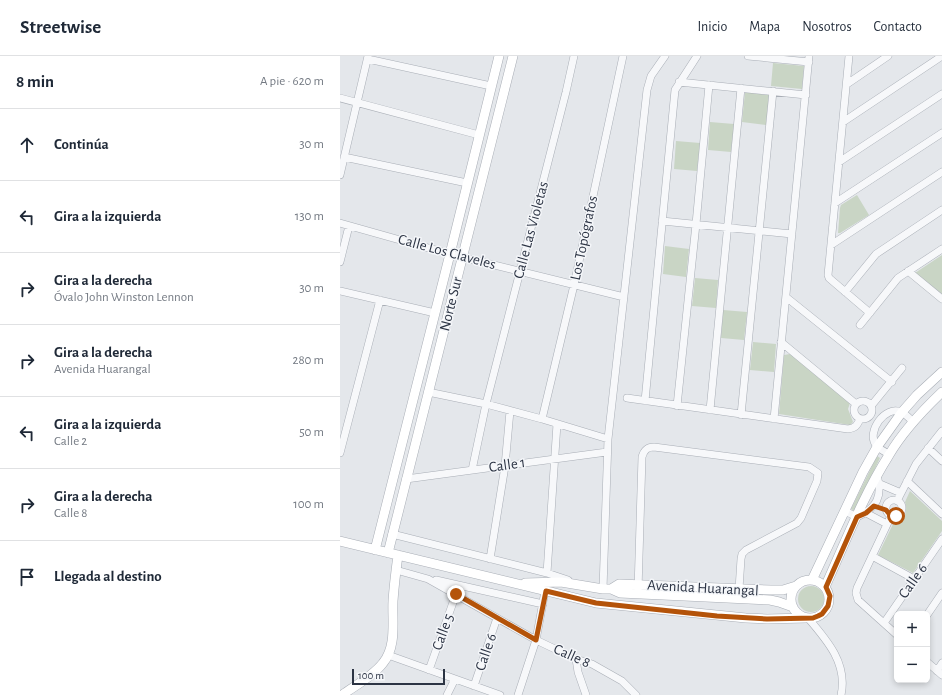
<!DOCTYPE html>
<html lang="es">
<meta charset="utf-8">
<style>
body{margin:0;font-family:"Alegreya Sans",sans-serif;background:#f6f6f7;color:#1f2937}
.controls{position:absolute;right:12px;bottom:12px;display:grid;overflow:hidden;border-radius:6px;box-shadow:0 2px 6px #0003}
.controls button{width:36px;height:36px;display:grid;place-items:center;padding:0;border:0;border-bottom:1px solid #e0e1e3;background:#fff;color:#1f2937;font:20px sans-serif}
.scale{position:absolute;left:12px;bottom:10px;width:93px;box-sizing:border-box;padding-left:4px;border:2px solid #2c3444;border-top:0;font-size:11px;line-height:14px;white-space:nowrap;color:#2c3444;-webkit-text-stroke:3px #f4f6f9;paint-order:stroke}
.stop{position:absolute;width:12px;height:12px;margin:-9px;border:3px solid #b45309;border-radius:50%;background:#fff}
.stop.end{background:#b45309;border-color:#fff;box-shadow:0 1px 4px #0008}
.list{margin:0;padding:0;list-style:none}
h2{display:flex;justify-content:space-between;align-items:center;height:52px;margin:0;padding:0 16px;font-size:17px}
h2 small{font-size:13px;font-weight:400;color:#747a83}
.list li{display:grid;grid-template-columns:26px 1fr auto;gap:12px;align-items:center;box-sizing:border-box;height:72px;padding:0 16px;border-top:1px solid #e0e1e3}
.list b{display:block;font-size:15px;white-space:nowrap}
.list p{margin:0;font-size:13px;white-space:nowrap;color:#747a83}
.list em{font-size:13px;font-style:normal;color:#747a83}
.icon{flex:none;width:22px;height:22px;fill:none;stroke:currentColor;stroke-width:2;stroke-linecap:round;stroke-linejoin:round}
.map{position:relative;flex:none;width:602px;height:639px;overflow:hidden}
header{display:flex;align-items:center;gap:24px;box-sizing:border-box;height:56px;padding:0 20px;background:#fff;border-bottom:1px solid #e0e1e3}
header strong{font-size:19px}
nav{display:flex;gap:22px;margin-inline-start:auto;font-size:14px}
main{display:flex}
aside{flex:1;background:#fff}
.map>svg:first-child{display:block}
.green{fill:#c9d5c5}
.lines{fill:none;stroke-linecap:round;stroke-linejoin:round}
.street-casing{stroke:#a9aeb6;stroke-width:8}
.secondary-casing{stroke:#a9aeb6;stroke-width:10}
.street{stroke:#f7f8fa;stroke-width:7}
.secondary{stroke:#fff;stroke-width:9}
.route{stroke:#b45309;stroke-width:5}
.labels{text-anchor:middle;dominant-baseline:central;stroke-width:3;stroke-linejoin:round;paint-order:stroke}
.street-label{font-size:15px;fill:#2c3444;stroke:#f4f6f9}
</style>
<header>
<strong>Streetwise</strong>
<nav><a>Inicio</a><a>Mapa</a><a>Nosotros</a><a>Contacto</a></nav>
</header>
<main>
<aside>
<h2>8 min<small>A pie · 620 m</small></h2>
<ul class="list">
<li><svg class="icon" aria-label="ahead" viewBox="0 0 24 24"><path d="M12 20V5M6 11l6-6 6 6"/></svg><div><b>Continúa</b></div><em>30 m</em></li>
<li><svg class="icon" aria-label="left" viewBox="0 0 24 24"><path d="M17 20v-9H6M10 6l-5 5 5 5"/></svg><div><b>Gira a la izquierda</b></div><em>130 m</em></li>
<li><svg class="icon" aria-label="right" viewBox="0 0 24 24"><path d="M7 20v-9h11M14 6l5 5-5 5"/></svg><div><b>Gira a la derecha</b><p>Óvalo John Winston Lennon</p></div><em>30 m</em></li>
<li><svg class="icon" aria-label="right" viewBox="0 0 24 24"><path d="M7 20v-9h11M14 6l5 5-5 5"/></svg><div><b>Gira a la derecha</b><p>Avenida Huarangal</p></div><em>280 m</em></li>
<li><svg class="icon" aria-label="left" viewBox="0 0 24 24"><path d="M17 20v-9H6M10 6l-5 5 5 5"/></svg><div><b>Gira a la izquierda</b><p>Calle 2</p></div><em>50 m</em></li>
<li><svg class="icon" aria-label="right" viewBox="0 0 24 24"><path d="M7 20v-9h11M14 6l5 5-5 5"/></svg><div><b>Gira a la derecha</b><p>Calle 8</p></div><em>100 m</em></li>
<li><svg class="icon" aria-label="arrive" viewBox="0 0 24 24"><path d="M6 21V4h12l-3 4 3 4H6"/></svg><div><b>Llegada al destino</b></div></li>
</ul>
</aside>
<div class="map">
<svg width="602" height="639" viewBox="0 0 602 639">
<rect width="100%" height="100%" fill="#e4e7eb"/>
<path class="green" d="M433,7L464,10L462,33L431,30Z
M405,36L429,39L426,69L402,66Z
M370,66L394,68L391,96L368,94Z
M336,85L360,87L357,115L334,113Z
M517,139L529,159L500,177H498L500,152L501,149Z
M325,190L349,193L346,221L323,218Z
M602,199V238L575,217Z
M355,222L378,224L376,252L352,250Z
M383,254L407,256L404,284L381,282Z
M413,286L436,288L434,316L410,314Z
M450,298L510,347L508,353L513,366L510,369L439,358L444,299Z
M537,400L540,402L515,455L511,453Z
M570,435L602,465V475L573,517L538,499L554,466C565,463 568,457 565,446Z
M458 543a13 13 0 1 1 26 0a13 13 0 1 1-26 0Z"/>
<g class="lines">
<defs>
<path id="street" d="M408,0L469,6
M509,0L488,219L489,222L530,257
M28,3L151,30
M339,26L466,39
M507,28L548,0
M0,42L139,79
M503,66L602,0
M4,101L127,127
M499,106L602,38
M0,119L28,0
M495,147L602,77
M322,165L452,178
M0,167L110,198L284,241
M491,189L602,116
M0,206L9,170
M568,215L602,243
M0,235L95,257
M505,236L536,198L602,154
M446,241L552,326
M520,269L558,222L602,193
M441,286L516,348
M88,336L146,348L202,363L268,383
M287,342L508,373C515,372 517,370 520,363
M514 354a9 9 0 1 1 18 0a9 9 0 1 1-18 0Z
M305,345L335,34L357,0
M337,350L356,168L369,29
M531,350L562,312
M370,354L401,32
M401,359L433,35
M202,363L234,229L283,0
M434,363L469,0
M588,392L602,405
M0,397L40,244
M549,398C545,396 539,393 536,389C526,376 545,349 561,356C566,358 570,363 573,366
M132,414L146,348L226,36L234,0
M66,423L267,396
M567,425L602,458
M540,428L561,437
M546 452a8 8 0 1 1 16 0a8 8 0 1 1-16 0Z
M557,445L576,408L602,375
M505,455L517,461C537,452 543,440 537,419
M526,457L547,468
M551,460L517,532L516,537L518,544L557,579
M52,478L207,517L228,524
M532,500L574,523
M150,503L165,410L170,355
M56,514L88,523L196,584L236,603L252,608L282,625L296,639
M207,517L217,368
M96,524L203,548
M263,533L268,383L307,34L311,20L325,0
M298,534L302,401C304,394 307,391 314,391L469,411L478,417L477,425L461,462L457,467L406,494L402,498L401,503L399,533
M587,559L602,537
M468,562C487,584 508,608 501,639
M544,567L602,483
M48,599L160,639
M236,603L238,616L246,639
M587,606L602,619
M89,614L116,538
M597,615L602,607
M134,630L157,562
M107,639L115,623
M178,639L196,584L205,535"/>
<path id="secondary" d="M0,485L256,547L406,562L427,563L466,562
M35,494L110,198L159,0
M48,497L173,0
M472,524L523,416L537,391L562,356L577,339L602,316
M451 543a19 19 0 1 1 38 0a19 19 0 1 1-38 0Z
M185,527L221,526L263,533H271L280,537L430,544L439,546L453,551
M485,531C505,487 523,440 549,399C563,375 582,355 602,336
M271,533L279,528L431,534H443L456,530
M2,639C16,629 33,620 43,607C57,590 52,565 53,545C54,530 56,514 58,499"/>
</defs>
<use href="#street" class="street-casing"/>
<use href="#secondary" class="secondary-casing"/>
<use href="#street" class="street"/>
<use href="#secondary" class="secondary"/>
</g>
<g class="lines">
<path class="route" d="M116,538L196,584L206,535L256,547L377,560L427,563L473,562L478,560L482,558L488,550L490,540L486,531L517,461L526,457L534,450L546,454L551,460H556"/>
</g>
<g class="labels">
<g class="street-label">
<text transform="translate(191 174) rotate(-75)">Calle Las Violetas</text>
<text transform="translate(244 182) rotate(-78)">Los Topógrafos</text>
<text transform="translate(107 196) rotate(15)">Calle Los Claveles</text>
<text transform="translate(111 248) rotate(-76)">Norte Sur</text>
<text transform="translate(167 409) rotate(-8)">Calle 1</text>
<text transform="translate(573 525) rotate(-55)">Calle 6</text>
<text transform="translate(363 532) rotate(3)">Avenida Huarangal</text>
<text transform="translate(103 576) rotate(-70)">Calle 5</text>
<text transform="translate(146 596) rotate(-71)">Calle 6</text>
<text transform="translate(232 600) rotate(24)">Calle 8</text>
</g>
</g>
</svg>
<div class="controls">
<button>+</button>
<button>−</button>
</div>
<div class="scale">100 m</div>
<div class="stop" style="left:556px;top:460px"></div>
<div class="stop end" style="left:116px;top:538px"></div>
</div>
</main>
